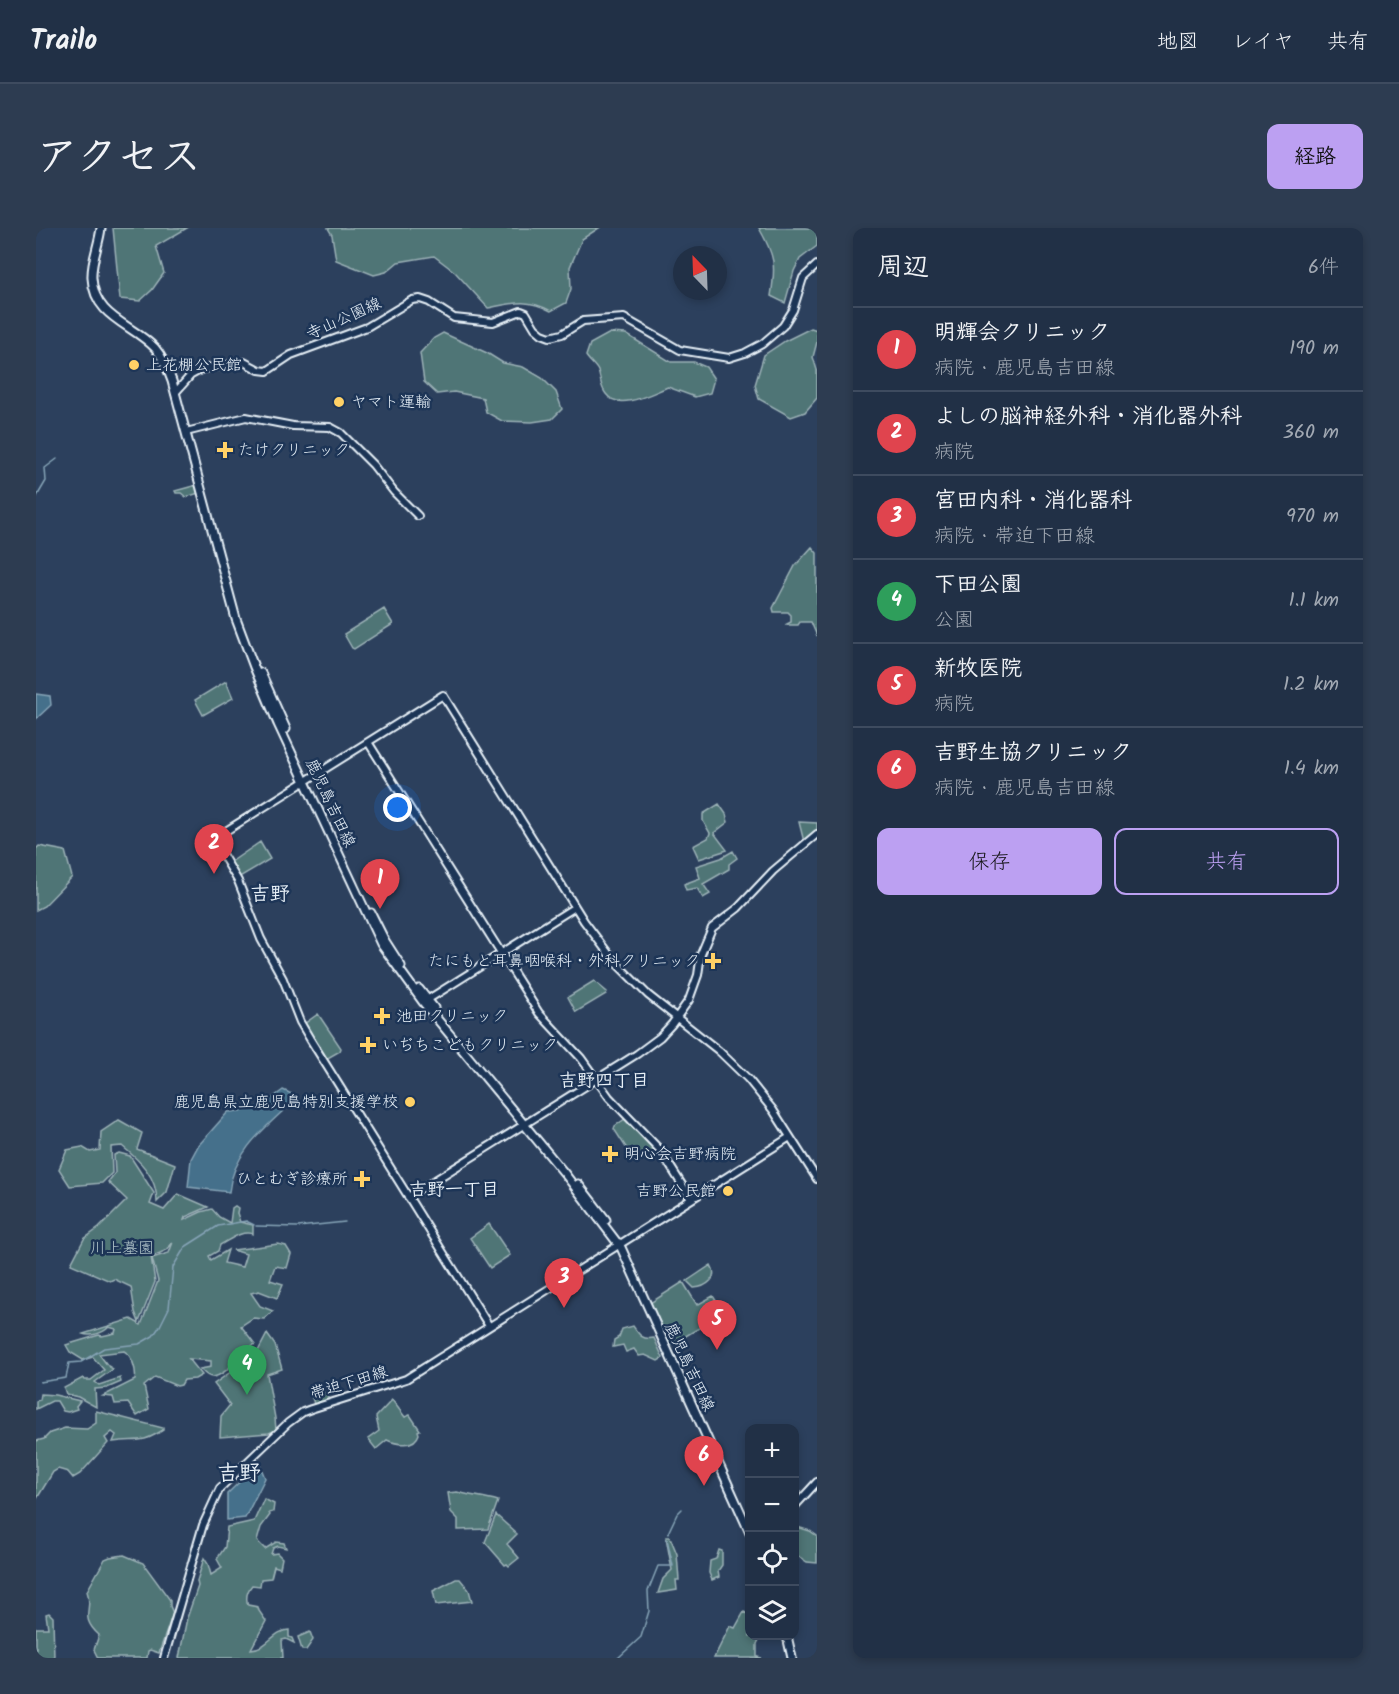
<!DOCTYPE html>
<html lang="ja">
<meta charset="utf-8">
<style>
body{margin:0;font-family:Kalam,"Klee One",sans-serif;background:#2d3c51;color:#f1f3f6}
.controls{position:absolute;right:18px;bottom:18px;display:grid;overflow:hidden;border-radius:12px;box-shadow:0 3px 9px #0003}
.controls button{width:54px;height:54px;display:grid;place-items:center;padding:0;border:0;border-bottom:2px solid #3e4b5f;background:#213046;color:#f1f3f6;font:30px sans-serif}
.compass{position:absolute;left:637px;top:18px;width:54px;height:54px;border-radius:50%;background:#213046;box-shadow:0 3px 9px #0003;rotate:337deg}
.you{position:absolute;left:362px;top:580px;width:21px;height:21px;margin:-15px;border:4px solid #fff;border-radius:50%;background:#1a73e8;box-shadow:0 0 0 9px #1a73e833}
.badge{display:grid;place-items:center;width:39px;height:39px;border-radius:50%;background:#bca0f2;color:#fff;font-size:20px;font-weight:700}
.pin{position:absolute;translate:-50% -50px;filter:drop-shadow(0 2px 3px #0008)}
.pin::after{content:'';position:absolute;top:32px;width:21px;height:18px;background:inherit;clip-path:polygon(0 0,100% 0,50% 100%)}
.list{margin:0;padding:0;list-style:none}
h2{display:flex;justify-content:space-between;align-items:center;height:78px;margin:0;padding:0 24px;font-size:26px}
h2 small{font-size:20px;font-weight:400;color:#a2a9b3}
.list li{display:grid;grid-template-columns:39px 1fr auto;gap:18px;align-items:center;box-sizing:border-box;height:84px;padding:0 24px;border-top:2px solid #3e4b5f}
.list b{display:block;font-size:22px;white-space:nowrap}
.list p{margin:0;font-size:20px;white-space:nowrap;color:#a2a9b3}
.list em{font-size:20px;font-style:normal;color:#a2a9b3}
.actions{display:flex;gap:12px;padding:18px 24px}
.actions a{flex:1;padding:14px 0;border:2px solid #bca0f2;border-radius:12px;text-align:center;font-size:21px;color:#bca0f2}
.actions .main{background:#bca0f2;color:#111}
.icon{flex:none;width:33px;height:33px;fill:none;stroke:currentColor;stroke-width:2;stroke-linecap:round;stroke-linejoin:round}
.map{position:relative;flex:none;width:781px;height:1430px;overflow:hidden;border-radius:12px}
header{display:flex;align-items:center;gap:36px;box-sizing:border-box;height:84px;padding:0 30px;background:#213046;border-bottom:2px solid #3e4b5f}
header strong{font-size:28px}
nav{display:flex;gap:33px;margin-inline-start:auto;font-size:21px}
.intro{display:flex;align-items:center;justify-content:space-between;box-sizing:border-box;height:144px;padding:0 36px}
h1{margin:0;font-size:42px}
.button{padding:15px 27px;border-radius:12px;background:#bca0f2;color:#111;font-size:21px;font-weight:700}
main{display:flex;gap:36px;padding:0 36px}
aside{flex:1;background:#213046;border-radius:12px;box-shadow:0 3px 9px #0003}
.map>svg:first-child{display:block}
.green{fill:#4f7476;stroke:#9cb2b7;stroke-width:1.5}
.water{fill:#45708b;stroke:#86a4b7;stroke-width:1.5}
.lines{fill:none;stroke-linecap:round;stroke-linejoin:round}
.stream{stroke:#86a4b7;stroke-width:1.5}
.secondary-casing{stroke:#e8f1f8;stroke-width:10}
.primary-casing{stroke:#e8f1f8;stroke-width:11}
.secondary{stroke:#1d3557;stroke-width:6}
.primary{stroke:#1d3557;stroke-width:7}
.poi-dot{fill:#ffd166;stroke:#1d3557;stroke-width:2}
.labels{text-anchor:middle;dominant-baseline:central;stroke-width:5;stroke-linejoin:round;paint-order:stroke}
.street-label{font-size:16px;fill:#e8f1f8;stroke:#1d3557}
.poi-label{font-size:16px;fill:#e8f1f8;stroke:#1d3557;text-anchor:start}
.park-label{font-size:16px;fill:#b2c5ca;stroke:#1d3557}
.neighbourhood-label{font-size:18px;font-weight:bold;fill:#e8f1f8;stroke:#1d3557}
.quarter-label{font-size:20px;font-weight:bold;fill:#e8f1f8;stroke:#1d3557}
.district-label{font-size:22px;font-weight:bold;fill:#e8f1f8;stroke:#1d3557}
</style>
<header>
<strong>Trailo</strong>
<nav><a>地図</a><a>レイヤ</a><a>共有</a></nav>
</header>
<div class="intro"><h1>アクセス</h1><a class="button">経路</a></div>
<main>
<div class="map">
<svg width="781" height="1430" viewBox="0 0 781 1430">
<rect width="100%" height="100%" fill="#2c405d"/>
<filter id="ink" filterUnits="userSpaceOnUse"><feTurbulence type="fractalNoise" baseFrequency=".0167" numOctaves="2"/><feDisplacementMap in="SourceGraphic" scale="12" xChannelSelector="R" yChannelSelector="G"/><feConvolveMatrix kernelMatrix="1 2 1 2 8 2 1 2 1" color-interpolation-filters="sRGB"/></filter>
<g filter="url(#ink)">
<path class="green" d="M77,0H151L120,18L128,45L116,62L104,73L84,71Z
M292,0H563L546,11L534,39L535,61L530,75L515,83C491,70 477,75 452,80L419,44L398,28L362,34L350,44L338,47L300,32L296,7Z
M723,0H781V18L764,31L758,43L749,75L735,68C740,37 739,28 723,0Z
M775,100L781,102V114L777,129L781,142V170L769,184L755,189L723,171L719,157L728,127L749,113Z
M407,105L451,125L467,135L487,139L506,150L520,164L526,181L516,191L496,194L466,193L450,184L447,170L418,164L401,166L388,154L384,125L398,110Z
M574,105L590,106L635,134H658L670,139L678,151L674,165L659,169L632,159C616,165 583,184 570,166C564,158 565,151 562,143C560,138 553,133 550,128L554,116Z
M161,257L163,265L150,269L145,265H140L139,263Z
M776,319L781,325V408L775,394H764L762,397H749L755,394V387L752,384H738L737,380L759,338Z
M348,381L357,396L318,421L316,420L308,406Z
M190,453L197,470L167,487L159,472Z
M683,576L690,586L692,594L678,605L691,622L663,631L657,618L672,610L674,605L667,593V586Z
M763,594L781,595V603L768,614Z
M224,614L234,631L202,650L195,634Z
M3,618L29,623L36,649L8,678L0,682V621Z
M697,623L701,630L693,636V641L667,656L674,666L667,670L661,660L650,662L648,656L664,650L660,638L685,630Z
M558,753L571,764L570,766L540,784L532,769Z
M282,786L305,820L304,823L290,831L268,796Z
M589,891L620,922L600,935L578,901L579,898Z
M83,892L106,905L101,921L139,936L131,964L121,974C121,948 104,933 86,918L75,919L76,945L66,955L34,958L23,941L31,922L46,919L54,924L64,922L65,904Z
M83,925L94,928L118,965L114,976L128,982L142,966L172,979L149,989L148,992L165,984L176,981L183,989L194,995L196,980L199,978L202,980L201,985L204,994L217,997V1006C205,1002 194,1012 184,1017L182,1023L173,1028L175,1032L192,1022L188,1035L206,1039L210,1026L197,1022L242,1016L250,1018L255,1026L251,1040L239,1038L234,1052L247,1056L241,1070L223,1063L215,1065L224,1078L237,1083L228,1091L217,1090L205,1098L219,1116C207,1123 191,1148 176,1149C171,1149 167,1144 164,1141L175,1139V1133L153,1131L166,1147L159,1151L148,1152L145,1157L141,1158L119,1149L108,1158L113,1181L101,1188L92,1175L79,1176L77,1169L67,1168L99,1152C101,1143 96,1127 88,1123L63,1126L72,1138L77,1141L59,1154L63,1157L84,1150L85,1154L71,1160L59,1161L60,1179L42,1169L30,1166L28,1160L47,1150L48,1152H55L68,1142L57,1129L47,1132L34,1124L30,1117L63,1107L66,1108L79,1105L80,1101L73,1099C67,1105 55,1109 47,1106L95,1091L105,1097L122,1053L116,1030L133,1025L137,1014L131,1022L115,1029L119,1054L103,1094L99,1084L95,1059L78,1051L74,1053L35,1036L48,1011L63,1000L91,972L72,954L79,945L78,927Z
M453,996L474,1027L454,1040L434,1010Z
M675,1037C683,1050 671,1059 658,1060L651,1053Z
M647,1054L661,1077L677,1068L688,1085L635,1117L614,1075Z
M597,1098C603,1107 606,1112 618,1110L627,1130L622,1133L609,1127L603,1128L598,1121L590,1124L587,1117L577,1119L578,1112L583,1109L586,1101Z
M231,1106L239,1117L246,1141L231,1146L239,1190L240,1202L233,1205L184,1209L185,1188L194,1177L178,1156L221,1125Z
M279,1159L292,1167V1173L278,1176L275,1166Z
M5,1166L19,1167L44,1173L40,1178L41,1181L32,1184L27,1183L21,1173H16L0,1181V1173L4,1172Z
M356,1172L369,1189L374,1187L384,1202L382,1203L383,1206C379,1219 362,1217 351,1212L340,1221L332,1211L343,1203L340,1189Z
M60,1183L127,1200V1202C104,1217 100,1210 77,1214L80,1207L76,1204L69,1210L72,1215L44,1246L37,1250L32,1244L22,1241L17,1244L0,1272V1213L8,1211L14,1205L29,1200L51,1201L60,1195Z
M421,1264C436,1268 448,1269 462,1273L452,1301L422,1302V1291L415,1284L412,1265Z
M228,1271L238,1276L237,1284L233,1285L234,1287L225,1299L221,1313L229,1321L240,1314L248,1315L250,1320L242,1318L237,1320L235,1326L241,1325L246,1330L244,1340L238,1338L235,1350L225,1351L224,1358L216,1357C211,1363 209,1369 212,1377L222,1379L223,1383L230,1393L215,1421C231,1421 238,1402 253,1402V1409L256,1410L258,1415L250,1411L246,1412L247,1430H143L151,1390L162,1358L161,1353L168,1330L172,1336L175,1347L186,1340L181,1331L189,1319L191,1299L218,1293Z
M460,1287L481,1306L471,1316L483,1330L473,1338L471,1336L469,1337L449,1314Z
M758,1298L774,1303L781,1308V1335L771,1334L759,1326Z
M630,1309H634L641,1326L643,1352H640L641,1362L622,1365L627,1351L636,1342Z
M683,1322L686,1323V1337L682,1343L683,1349L676,1352L673,1345L674,1333L680,1331Z
M88,1327L107,1335L134,1372V1378L137,1385L123,1425L114,1422L112,1423L111,1430H62L58,1422L63,1407C42,1388 58,1382 51,1363L69,1331L74,1329Z
M420,1351H424L433,1362L436,1373L400,1377L397,1363Z
M708,1384L713,1387L714,1408H725L721,1416V1429L726,1430H678L694,1398L699,1400Z
M13,1385L17,1389L18,1430H0V1400H12L10,1386Z
M274,1404L277,1412L270,1422H266L262,1409Z"/>
<path class="water" d="M0,466L14,468L15,477L0,491Z
M247,862L262,869C234,896 197,922 193,964L152,959L155,931L162,918L192,884C218,883 226,878 247,862Z
M223,1235L229,1250L209,1290L191,1292V1266Z"/>
<g class="lines">
<path class="stream" d="M0,270L10,253L9,240L21,231
M220,998L262,999L309,994
M4,1154L30,1150L33,1135L45,1134L68,1120L103,1116L117,1108L124,1098L133,1080L137,1039L149,1019L182,998L210,993L218,997
M632,1305L641,1286L646,1281
M582,1430L605,1409L613,1383L612,1363L622,1338H637L631,1311"/>
<defs>
<path id="secondary" d="M139,165L155,147L166,141L208,134L223,142L231,143L255,127L331,99L376,72L384,71L393,74L418,90L457,94L485,83L490,85L499,100L506,106L514,109L526,106L547,93L588,90L644,122L693,130L709,125L726,116L747,98L757,82L767,50L781,37
M150,204L210,189L257,198L294,199L305,205L337,237L358,264L382,288
M332,514L503,785L545,830L573,869L624,922L655,971
M391,772L539,679
M372,969L601,826L624,809L636,796L653,772L662,747L665,726L676,700L702,680L737,643L781,606
M453,1098L274,811L264,794L247,751L225,711L202,653L177,611L407,467L548,693L578,733L612,767L683,823L712,851L737,882L781,951
M758,1279L781,1254
M128,1430L167,1297L184,1260L252,1195L267,1184L275,1181L370,1151L754,909"/>
<path id="primary" d="M65,0C63,17 55,34 56,50C58,90 97,96 119,120C127,129 132,142 136,153L200,391L218,439L242,496L345,716L387,774L529,946L583,1017
M225,445L250,501
M335,685L349,713L365,738
M383,761L398,780
M542,956L570,992
M583,1015L714,1305
M751,1408L756,1430"/>
</defs>
<use href="#secondary" class="secondary-casing"/>
<use href="#primary" class="primary-casing"/>
<use href="#secondary" class="secondary"/>
<use href="#primary" class="primary"/>
</g>
</g>
<g class="poi-dot">
<circle cx="98" cy="137" r="6"/>
<circle cx="303" cy="174" r="6"/>
<path d="M186 213h6v6h6v6h-6v6h-6v-6h-6v-6h6z"/>
<path d="M674 724h6v6h6v6h-6v6h-6v-6h-6v-6h6z"/>
<path d="M343 779h6v6h6v6h-6v6h-6v-6h-6v-6h6z"/>
<path d="M329 808h6v6h6v6h-6v6h-6v-6h-6v-6h6z"/>
<circle cx="374" cy="874" r="6"/>
<path d="M571 917h6v6h6v6h-6v6h-6v-6h-6v-6h6z"/>
<path d="M323 942h6v6h6v6h-6v6h-6v-6h-6v-6h6z"/>
<circle cx="692" cy="963" r="6"/>
</g>
<g class="labels">
<g class="street-label">
<text transform="translate(308 91) rotate(-24)">寺山公園線</text>
<text transform="translate(294 575) rotate(65)">鹿児島吉田線</text>
<text transform="translate(653 1139) rotate(65)">鹿児島吉田線</text>
<text transform="translate(313 1155) rotate(-17)">帯迫下田線</text>
</g>
<g class="poi-label">
<text x="110" y="137">上花棚公民館</text>
<text x="315" y="174">ヤマト運輸</text>
<text x="202" y="222">たけクリニック</text>
<text x="664" y="733" text-anchor="end">たにもと耳鼻咽喉科・外科クリニック</text>
<text x="360" y="788">池田クリニック</text>
<text x="346" y="817">いぢちこどもクリニック</text>
<text x="362" y="874" text-anchor="end">鹿児島県立鹿児島特別支援学校</text>
<text x="588" y="926">明心会吉野病院</text>
<text x="312" y="951" text-anchor="end">ひとむぎ診療所</text>
<text x="680" y="963" text-anchor="end">吉野公民館</text>
</g>
<g class="park-label">
<text x="86" y="1020">川上墓園</text>
</g>
<g class="neighbourhood-label">
<text x="568" y="853">吉野四丁目</text>
<text x="418" y="962">吉野一丁目</text>
</g>
<g class="quarter-label">
<text x="234" y="667">吉野</text>
</g>
<g class="district-label">
<text x="203" y="1246">吉野</text>
</g>
</g>
</svg>
<div class="controls">
<button>+</button>
<button>−</button>
<button><svg class="icon" aria-label="locate" viewBox="0 0 24 24"><circle cx="12" cy="12" r="6"/><path d="M12 2v4M12 18v4M2 12h4M18 12h4"/></svg></button>
<button><svg class="icon" aria-label="layers" viewBox="0 0 24 24"><path d="M12 4l9 5-9 5-9-5zM3 14l9 5 9-5"/></svg></button>
</div>
<svg class="compass" viewBox="-18 -18 36 36"><path d="M0-13l5 13h-10z" fill="#e53935"/><path d="M0 13l5-13h-10z" fill="#a2a9b3"/></svg>
<div class="you"></div>
<div class="pin badge" style="left:344px;top:681px;background:#e0444e">1</div>
<div class="pin badge" style="left:178px;top:646px;background:#e0444e">2</div>
<div class="pin badge" style="left:528px;top:1080px;background:#e0444e">3</div>
<div class="pin badge" style="left:211px;top:1167px;background:#2e9e5b">4</div>
<div class="pin badge" style="left:681px;top:1122px;background:#e0444e">5</div>
<div class="pin badge" style="left:668px;top:1258px;background:#e0444e">6</div>
</div>
<aside>
<h2>周辺<small>6件</small></h2>
<ul class="list">
<li><span class="badge" style="background:#e0444e">1</span><div><b>明輝会クリニック</b><p>病院 · 鹿児島吉田線</p></div><em>190 m</em></li>
<li><span class="badge" style="background:#e0444e">2</span><div><b>よしの脳神経外科・消化器外科</b><p>病院</p></div><em>360 m</em></li>
<li><span class="badge" style="background:#e0444e">3</span><div><b>宮田内科・消化器科</b><p>病院 · 帯迫下田線</p></div><em>970 m</em></li>
<li><span class="badge" style="background:#2e9e5b">4</span><div><b>下田公園</b><p>公園</p></div><em>1.1 km</em></li>
<li><span class="badge" style="background:#e0444e">5</span><div><b>新牧医院</b><p>病院</p></div><em>1.2 km</em></li>
<li><span class="badge" style="background:#e0444e">6</span><div><b>吉野生協クリニック</b><p>病院 · 鹿児島吉田線</p></div><em>1.4 km</em></li>
</ul>
<div class="actions"><a class="main">保存</a><a>共有</a></div>
</aside>
</main>
